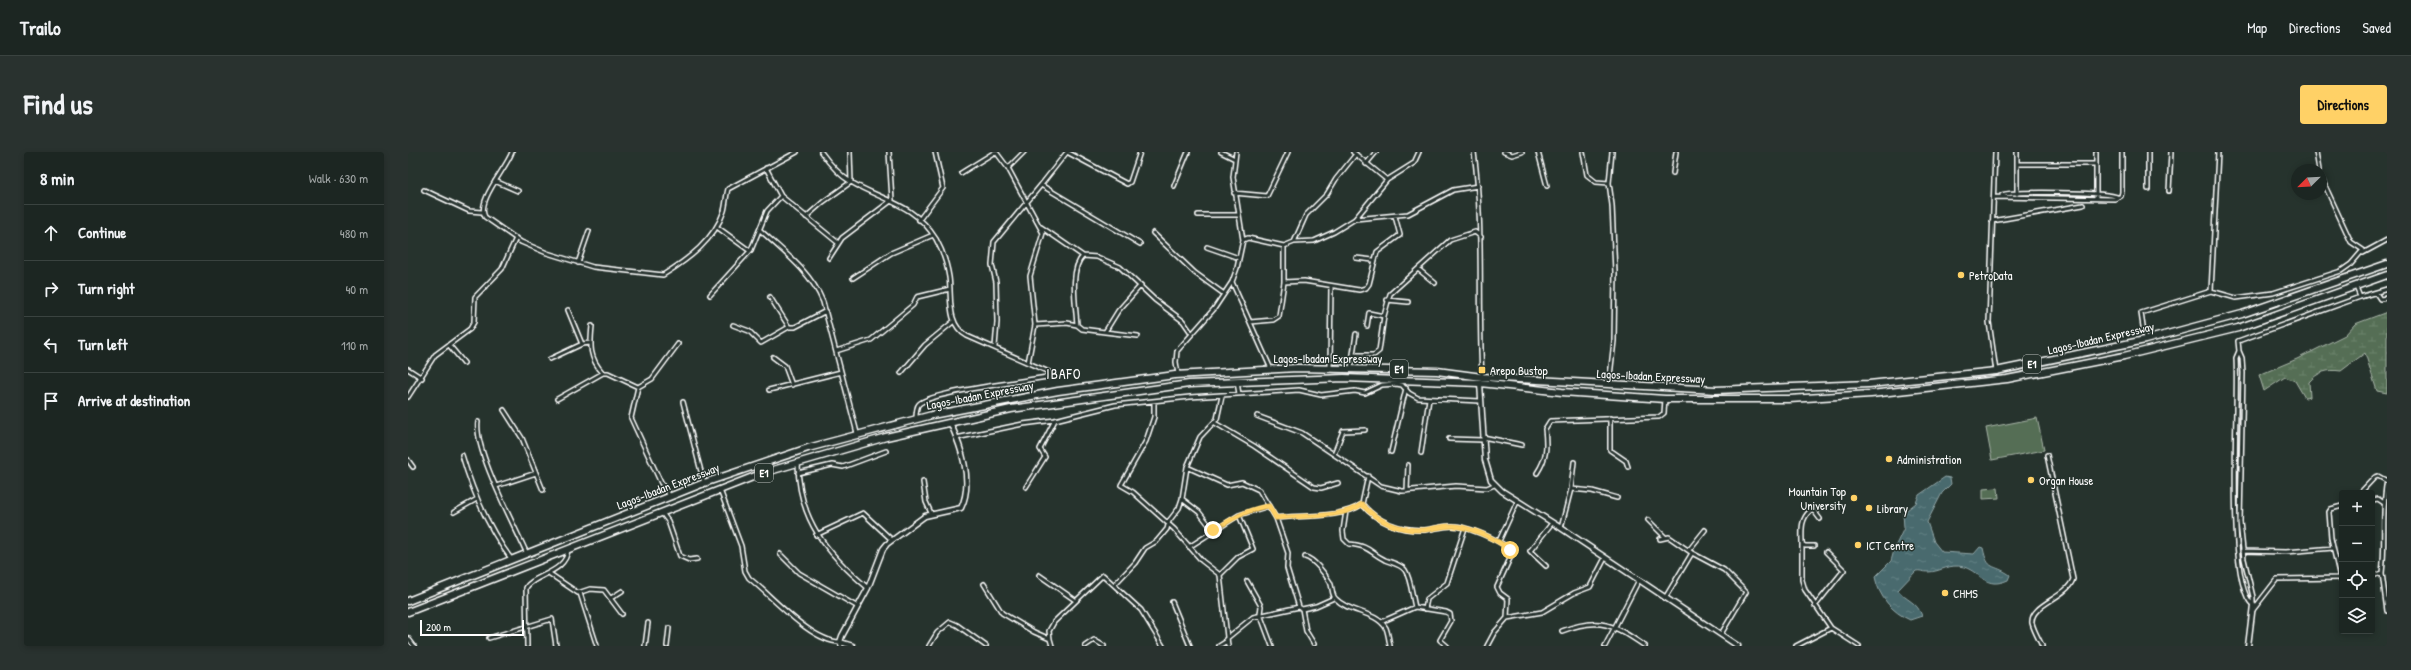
<!DOCTYPE html>
<meta charset="utf-8">
<style>
body{margin:0;font-family:"Patrick Hand",sans-serif;background:#29322f;color:#f1f3f6}
.controls{position:absolute;right:12px;bottom:12px;display:grid;overflow:hidden;border-radius:4px;box-shadow:0 2px 6px #0003}
.controls button{width:36px;height:36px;display:grid;place-items:center;padding:0;border:0;border-bottom:1px solid #3a4340;background:#1c2622;color:#f1f3f6;font:20px sans-serif}
.compass{position:absolute;left:1883px;top:12px;width:36px;height:36px;border-radius:50%;background:#1c2622;box-shadow:0 2px 6px #0003;rotate:246deg}
.scale{position:absolute;left:12px;bottom:10px;width:104px;box-sizing:border-box;padding-left:4px;border:2px solid #fff;border-top:0;font-size:11px;line-height:14px;white-space:nowrap;color:#fff;-webkit-text-stroke:3px #26332d;paint-order:stroke}
.stop{position:absolute;width:12px;height:12px;margin:-9px;border:3px solid #ffd166;border-radius:50%;background:#fff}
.stop.end{background:#ffd166;border-color:#fff;box-shadow:0 1px 4px #0008}
.list{margin:0;padding:0;list-style:none}
h2{display:flex;justify-content:space-between;align-items:center;height:52px;margin:0;padding:0 16px;font-size:17px}
h2 small{font-size:13px;font-weight:400;color:#a0a5a5}
.list li{display:grid;grid-template-columns:26px 1fr auto;gap:12px;align-items:center;box-sizing:border-box;height:56px;padding:0 16px;border-top:1px solid #3a4340}
.list b{display:block;font-size:15px;white-space:nowrap}
.list em{font-size:13px;font-style:normal;color:#a0a5a5}
.icon{flex:none;width:22px;height:22px;fill:none;stroke:currentColor;stroke-width:2;stroke-linecap:round;stroke-linejoin:round}
.map{position:relative;flex:none;width:1979px;height:494px;overflow:hidden;border-radius:4px}
header{display:flex;align-items:center;gap:24px;box-sizing:border-box;height:56px;padding:0 20px;background:#1c2622;border-bottom:1px solid #3a4340}
header strong{font-size:19px}
nav{display:flex;gap:22px;margin-inline-start:auto;font-size:14px}
.intro{display:flex;align-items:center;justify-content:space-between;box-sizing:border-box;height:96px;padding:0 24px}
h1{margin:0;font-size:28px}
.button{padding:10px 18px;border-radius:4px;background:#ffd166;color:#111;font-size:14px;font-weight:700}
main{display:flex;gap:24px;padding:0 24px}
aside{flex:1;background:#1c2622;border-radius:4px;box-shadow:0 2px 6px #0003}
.map>svg:first-child{display:block}
.wetland{fill:url(#wetland-marsh);stroke:#aab6aa}
.pitch{fill:#546e54;stroke:#aab6aa}
.water{fill:url(#water-ripples);stroke:#91a6a8}
.lines{fill:none;stroke-linecap:round;stroke-linejoin:round}
.minor-casing{stroke:#fff;stroke-width:6}
.tertiary-casing{stroke:#fff;stroke-width:7}
.motorway-casing{stroke:#fff;stroke-width:9}
.minor{stroke:#26332d;stroke-width:3}
.tertiary{stroke:#26332d;stroke-width:4}
.motorway{stroke:#26332d;stroke-width:6}
.route{stroke:#ffd166;stroke-width:5}
.poi-dot{fill:#ffd166;stroke:#26332d;stroke-width:1.5}
.labels{text-anchor:middle;dominant-baseline:central;stroke-width:3;stroke-linejoin:round;paint-order:stroke}
.shield{fill:#26332d;stroke:#bec2c0;stroke-width:1}
.shield-label{font-size:11px;font-weight:bold;fill:#fff}
.poi-label{font-size:12px;fill:#fff;stroke:#26332d;text-anchor:start}
.street-label{font-size:12px;fill:#fff;stroke:#26332d}
.quarter-label{font-size:14px;letter-spacing:1px;fill:#fff;stroke:#26332d}
</style>
<header>
<strong>Trailo</strong>
<nav><a>Map</a><a>Directions</a><a>Saved</a></nav>
</header>
<div class="intro"><h1>Find us</h1><a class="button">Directions</a></div>
<main>
<aside>
<h2>8 min<small>Walk · 630 m</small></h2>
<ul class="list">
<li><svg class="icon" aria-label="ahead" viewBox="0 0 24 24"><path d="M12 20V5M6 11l6-6 6 6"/></svg><div><b>Continue</b></div><em>480 m</em></li>
<li><svg class="icon" aria-label="right" viewBox="0 0 24 24"><path d="M7 20v-9h11M14 6l5 5-5 5"/></svg><div><b>Turn right</b></div><em>40 m</em></li>
<li><svg class="icon" aria-label="left" viewBox="0 0 24 24"><path d="M17 20v-9H6M10 6l-5 5 5 5"/></svg><div><b>Turn left</b></div><em>110 m</em></li>
<li><svg class="icon" aria-label="arrive" viewBox="0 0 24 24"><path d="M6 21V4h12l-3 4 3 4H6"/></svg><div><b>Arrive at destination</b></div></li>
</ul>
</aside>
<div class="map">
<svg width="1979" height="494" viewBox="0 0 1979 494">
<defs>
<pattern id="wetland-marsh" width="20" height="14" patternUnits="userSpaceOnUse"><rect width="20" height="14" fill="#546e54"/><path d="M1 5h8M5 5V1M11 12h8M15 12V8" fill="none" stroke="#6e846e"/></pattern>
<pattern id="water-ripples" width="26" height="14" patternUnits="userSpaceOnUse"><rect width="26" height="14" fill="#486a6e"/><path d="M2 4q2-2 4 0t4 0M15 11q2-2 4 0t4 0" fill="none" stroke="#638084"/></pattern>
</defs>
<rect width="100%" height="100%" fill="#26332d"/>
<filter id="ink" filterUnits="userSpaceOnUse"><feTurbulence type="fractalNoise" baseFrequency=".025" numOctaves="2"/><feDisplacementMap in="SourceGraphic" scale="8" xChannelSelector="R" yChannelSelector="G"/><feConvolveMatrix kernelMatrix="1 2 1 2 8 2 1 2 1" color-interpolation-filters="sRGB"/></filter>
<g filter="url(#ink)">
<path class="wetland" d="M1979,160V241L1969,239L1957,201L1933,219C1919,217 1910,220 1901,230L1902,245L1897,246L1887,229L1877,225L1856,239L1851,223L1889,207L1937,183L1947,172Z"/>
<path class="pitch" d="M1629,266L1636,298L1584,308L1578,276Z
M1590,336L1591,346L1575,347V337Z"/>
<path class="water" d="M1537,325L1542,326L1543,332L1534,341L1519,370L1526,390L1534,400L1566,402L1572,395L1575,396C1580,420 1585,411 1602,423L1600,428C1577,438 1574,421 1556,415C1541,411 1533,420 1520,420C1515,420 1512,418 1508,419L1490,438C1498,449 1509,449 1514,464L1502,468C1484,460 1471,445 1467,425L1483,409L1487,395L1496,376L1495,361L1508,351L1511,343Z"/>
<g class="lines">
<defs>
<path id="minor" d="M104,0C98,17 68,49 77,65L113,90L139,101L185,115L255,123C281,107 306,88 316,59C318,52 318,44 320,37L389,0
M413,0C421,11 431,23 443,30C475,49 506,51 528,87C534,98 539,112 541,125C544,145 538,172 559,184L641,220L639,225C617,229 523,240 511,252C508,255 508,262 508,267
M481,0L484,48
M588,0L600,16L635,81L622,124L627,173L620,211
M659,0L719,32L722,30L732,0
M813,0L827,7
M945,0L979,28
M1066,0C1076,75 1070,149 1074,225
M1096,0L1104,3L1114,0
M1130,0L1139,34
M1175,0L1179,23L1188,30L1201,31
M1587,0L1581,170L1588,219
M1688,0V46
M1908,0L1911,18
M958,12L968,0
M1609,12H1688
M358,16L373,44L429,90
M600,16L616,0
M553,21L587,0
M1265,21L1268,0
M1913,25L1943,90L1955,98
M87,29L110,39
M633,33L659,0
M766,34L780,0
M1740,37V0
M16,38L61,59L74,60
M1761,39L1763,0
M826,41L859,44L880,0
M1609,42V0
M1594,43C1600,39 1702,40 1709,45
M1586,45L1707,47L1713,44L1714,40V0
M790,63H830
M398,65L415,50L443,30L442,0
M947,67L1000,62L1045,38L1070,34
M511,68L535,36L527,0
M1584,69L1675,53
M309,75L342,99
M633,75L675,104L689,105L712,115L747,148L775,169L784,182
M352,78C376,100 403,120 415,150L449,281
M745,81L787,121L816,142
M835,88L840,86L876,94L886,90L906,89L926,80L947,67L979,28L1006,11L1011,0
M886,90L898,63L919,42L928,27L948,2
M799,95L831,106
M421,106L434,86L484,48
M948,106L965,108
M170,111L181,79
M1010,117L1027,131
M445,126L483,101L525,83
M824,130L863,217
M876,130L896,129L951,138L958,136L961,132L969,100L992,83L987,64
M1803,139L1810,0
M1968,141L1972,147L1979,146
M302,143L343,98L359,59L373,44
M362,145L381,175H387L418,159
M1952,145L1979,137
M979,148L1000,150
M160,158L174,192
M842,170L865,168L871,164L876,130V94
M325,173L341,179L353,191L381,175
M627,173L659,171L669,173L674,177L697,180L710,159L733,133
M669,173C668,155 661,117 675,104
M184,174C182,194 181,206 195,221
M959,174L961,161L976,164
M697,180L730,184
M1737,188L1733,161L1803,139L1828,146L1865,141L1933,119L1943,112L1955,98V101L1979,88
M41,193L56,211
M587,195L589,170L588,130L584,113L586,90L633,33L732,92
M428,199L463,188L505,153L509,145L542,137
M1831,199L1834,206L1835,221L1832,370L1836,407L1845,445V453
M946,203H966L971,199L976,164L982,142L1042,88L1067,80L1073,85
M365,205L377,214L384,233
M142,207L174,192L182,191
M923,210L944,208
M922,216L923,134
M943,216L948,182
M0,217L14,226
M493,221L517,193L546,169
M770,222L768,210L769,199L806,157L824,130L829,116L835,88L825,25L828,0
M829,230L831,242
M1201,233L1206,189L1207,120L1204,53L1201,31L1204,0
M230,235L223,266L253,331L262,344
M230,235L244,227L270,192
M361,238L433,220
M0,245L27,203L62,177L66,170L67,145L94,117L108,86
M149,247L195,221H200L230,235
M746,249V265L738,289L713,333L725,340L766,377L794,409L812,423L820,494
M275,250L296,331
M96,258L114,286L135,338
M849,264L894,281L973,334L994,339L1048,334L1079,336L1086,333
M1202,266V298L1218,309L1220,315
M70,270C66,299 107,374 119,402
M807,271L846,294L906,335L913,336L930,331
M1075,285L1114,293
M548,286L615,272L647,268L707,253L782,245L891,238L913,243L947,239L957,241L974,233L988,232L994,233L1001,241L1010,246L1072,249
M1041,287L1075,288
M983,300L998,236
M1013,301L1021,247
M926,302L935,279L957,278
M54,303C65,341 80,376 104,408
M0,308L5,315
M1166,310L1163,337L1184,339L1209,346
M390,311C390,367 419,402 460,436
M779,315L819,333L834,330L851,338L868,366L880,401L879,416L891,455
M390,321L424,313L435,315L478,299
M1129,321C1139,306 1139,295 1137,277L1142,269L1251,265L1256,261L1257,247
M515,330L518,350L523,361
M88,334L128,321
M618,335L637,305L632,297L647,268
M312,338L333,394L337,419L341,426C365,445 402,489 432,490L433,494
M999,339L1000,313
M1952,341L1967,325L1970,324L1979,329
M774,347L791,360L805,378
M1964,348L1970,347L1976,351
M954,352C969,370 992,379 1017,378C1026,377 1035,374 1044,374C1057,374 1101,390 1104,402L1089,435L1092,441L1100,447L1099,466
M938,359L935,379L936,387L941,392C962,394 961,400 977,408C984,411 992,412 997,418C1003,427 1004,444 1007,455
M46,360L69,347
M254,361L260,369L272,404L281,408L289,407
M868,366C893,363 934,367 954,352L960,324
M1240,368L1257,385
M1153,376L1163,337
M408,383L455,361L484,388
M1252,387L1261,385L1284,401L1316,418L1338,440L1313,482
M1091,389L1109,350
M1394,392C1394,379 1392,368 1402,359H1406L1412,367
M1406,394H1397L1394,392V428L1397,438L1423,476L1451,494
M781,395L831,363L861,354
M1281,398L1297,378
M1834,399L1878,400L1925,396
M372,402L391,421L450,455
M897,405C906,407 917,422 922,430C925,435 923,443 928,447C941,461 968,459 978,476C980,481 981,488 982,494
M1138,414L1122,399L1144,371
M1974,421L1979,459
M142,422L170,441L182,437L196,438L214,462
M631,423L667,448
M812,423L830,405L845,397L831,363
M1964,424L1974,421C1978,390 1973,359 1979,328
M1932,426L1923,386L1921,360L1923,357L1934,354
M839,429L853,454L852,462L864,494
M576,432L594,461L626,480L642,487L644,494
M707,432L727,411L737,396L749,389L759,377L761,369L771,356L774,347L779,315L792,285L809,267L814,244
M172,441L189,494
M203,446L214,439
M1257,446L1284,401
M764,450L782,494
M1845,453C1817,433 1831,247 1828,206L1831,199L1830,189L1952,145L1948,135
M1407,454L1436,418L1418,400
M894,457L898,479L906,492
M1017,457L1019,447L1039,431L1057,376
M1845,458L1869,427L1934,426
M973,470L1007,455L1038,460L1042,462L1043,469L1032,488L1039,494
M1154,479C1192,464 1206,473 1237,494
M0,486L6,494
M81,486L144,467L148,494
M642,487L641,479L646,470L695,423L733,458L755,494
M818,487L845,465L891,455L894,457L908,454L926,446
M119,494L118,436C124,423 159,421 160,397
M237,494L240,471
M259,494L261,476
M521,494L529,481L542,470L549,473L578,494
M677,494L686,488L696,494
M811,494L819,489
M1079,494L1086,481L1099,466L1134,460L1166,441L1182,435L1197,406
M1197,494L1231,428
M1388,494L1423,476
M1634,494C1631,487 1626,479 1624,471C1622,452 1659,446 1665,427L1639,303"/>
<path id="tertiary" d="M1072,231L1077,308L1083,328L1094,339L1153,376L1330,494
M445,494L432,490L434,484L460,436L475,397L479,392L517,364L553,356C566,329 553,295 542,270
M1840,494L1845,453"/>
<path id="motorway" d="M0,449L296,331L400,296L524,263L650,239L767,223L889,216L1029,219L1074,225L1308,238L1461,232L1588,219L1737,188L1834,162L1979,112
M0,460L355,321L478,285L603,257L781,232L936,226L1072,231L1154,240L1257,247H1381L1463,242L1599,227L1716,204L1830,176L1979,123"/>
</defs>
<use href="#minor" class="minor-casing"/>
<use href="#tertiary" class="tertiary-casing"/>
<use href="#motorway" class="motorway-casing"/>
<use href="#minor" class="minor"/>
<use href="#tertiary" class="tertiary"/>
<use href="#motorway" class="motorway"/>
</g>
</g>
<g class="lines" filter="url(#ink)">
<path class="route" d="M805,378C823,368 841,356 861,354L868,366C893,363 934,367 954,352C969,370 992,379 1016,378C1026,377 1036,373 1046,374C1065,376 1088,387 1102,398"/>
</g>
<g class="poi-dot">
<circle cx="1553" cy="123" r="4"/>
<rect x="1070" y="214" width="8" height="8" rx="2"/>
<circle cx="1481" cy="307" r="4"/>
<circle cx="1623" cy="328" r="4"/>
<circle cx="1446" cy="346" r="4"/>
<circle cx="1461" cy="356" r="4"/>
<circle cx="1450" cy="393" r="4"/>
<circle cx="1537" cy="441" r="4"/>
</g>
<g class="labels">
<g class="shield">
<rect x="1615" y="203" width="18" height="18" rx="3"/>
<rect x="982" y="208" width="18" height="18" rx="3"/>
<rect x="347" y="312" width="18" height="18" rx="3"/>
</g>
<g class="shield-label">
<text x="1624" y="212">E1</text>
<text x="991" y="217">E1</text>
<text x="356" y="321">E1</text>
</g>
<g class="poi-label">
<text x="1561" y="123">PetroData</text>
<text x="1082" y="218">Arepo Bustop</text>
<text x="1489" y="307">Administration</text>
<text x="1631" y="328">Organ House</text>
<text x="1438" y="339" text-anchor="end">Mountain Top<tspan x="1438" dy="14">University</tspan></text>
<text x="1469" y="356">Library</text>
<text x="1458" y="393">ICT Centre</text>
<text x="1545" y="441">CHMS</text>
</g>
<g class="street-label">
<text transform="translate(1693 186) rotate(-13)">Lagos-Ibadan Expressway</text>
<text x="920" y="206">Lagos-Ibadan Expressway</text>
<text transform="translate(1243 224) rotate(3)">Lagos-Ibadan Expressway</text>
<text transform="translate(572 243) rotate(-11)">Lagos-Ibadan Expressway</text>
<text transform="translate(260 334) rotate(-21)">Lagos-Ibadan Expressway</text>
</g>
<g class="quarter-label">
<text x="656" y="221">IBAFO</text>
</g>
</g>
</svg>
<div class="controls">
<button>+</button>
<button>−</button>
<button><svg class="icon" aria-label="locate" viewBox="0 0 24 24"><circle cx="12" cy="12" r="6"/><path d="M12 2v4M12 18v4M2 12h4M18 12h4"/></svg></button>
<button><svg class="icon" aria-label="layers" viewBox="0 0 24 24"><path d="M12 4l9 5-9 5-9-5zM3 14l9 5 9-5"/></svg></button>
</div>
<svg class="compass" viewBox="-18 -18 36 36"><path d="M0-13l5 13h-10z" fill="#e53935"/><path d="M0 13l5-13h-10z" fill="#a0a5a5"/></svg>
<div class="scale">200 m</div>
<div class="stop" style="left:1102px;top:398px"></div>
<div class="stop end" style="left:805px;top:378px"></div>
</div>
</main>
